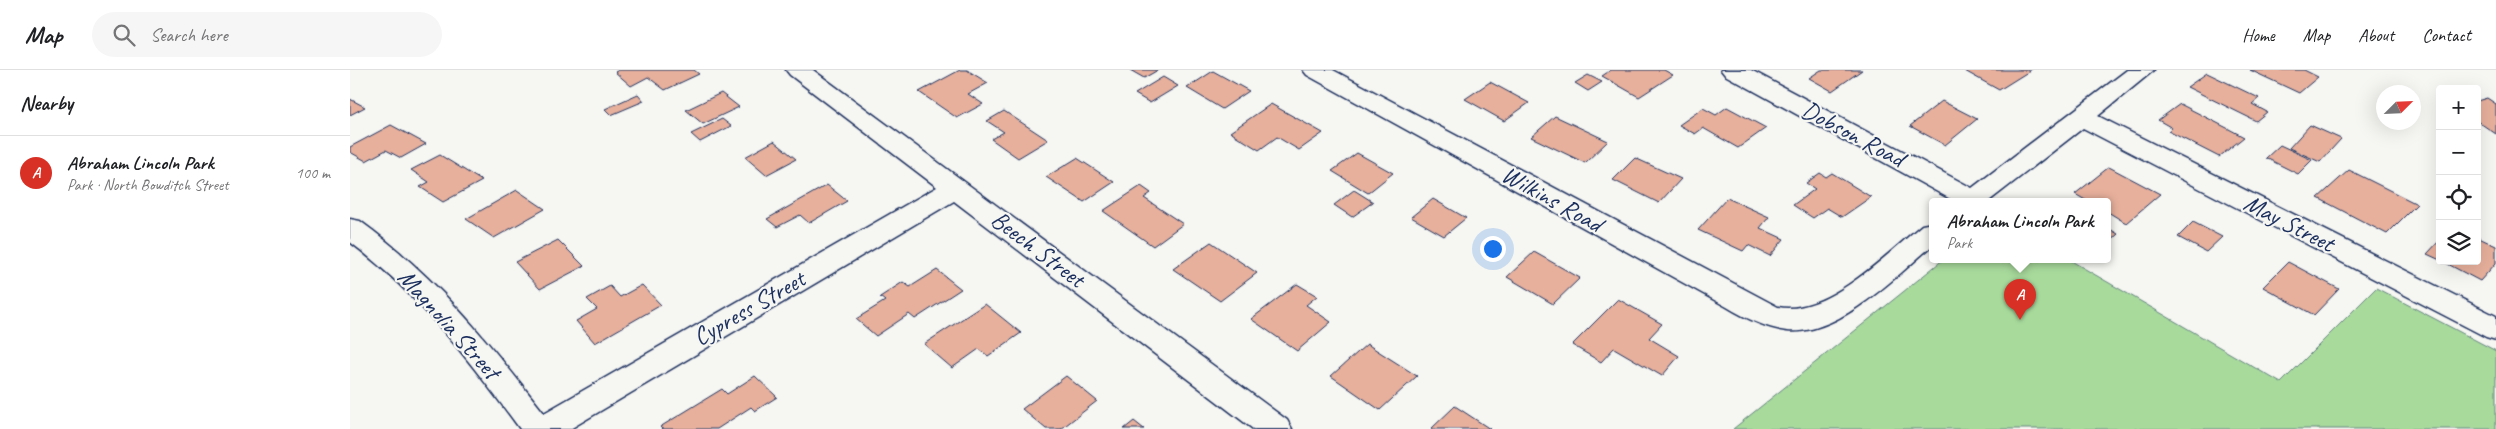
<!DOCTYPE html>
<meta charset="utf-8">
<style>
body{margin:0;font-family:Caveat,sans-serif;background:#f6f6f6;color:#202124}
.controls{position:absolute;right:15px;top:15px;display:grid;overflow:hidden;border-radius:5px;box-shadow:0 5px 20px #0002}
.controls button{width:45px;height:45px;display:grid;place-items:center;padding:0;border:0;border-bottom:1px solid #e0e0e0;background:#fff;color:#202124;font:25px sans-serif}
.compass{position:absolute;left:2026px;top:15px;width:45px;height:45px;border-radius:50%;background:#fff;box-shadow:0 5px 20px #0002;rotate:66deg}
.you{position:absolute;left:1142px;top:178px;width:18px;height:18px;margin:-12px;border:4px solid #fff;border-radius:50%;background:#1a73e8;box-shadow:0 0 0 8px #1a73e833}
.badge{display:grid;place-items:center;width:32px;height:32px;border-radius:50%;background:#d93025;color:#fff;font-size:16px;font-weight:700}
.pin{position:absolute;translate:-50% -41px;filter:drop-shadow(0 1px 2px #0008)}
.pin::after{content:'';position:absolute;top:26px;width:18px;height:15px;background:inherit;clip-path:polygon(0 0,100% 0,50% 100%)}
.popup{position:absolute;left:1579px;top:128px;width:182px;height:65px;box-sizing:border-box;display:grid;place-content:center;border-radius:5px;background:#fff;filter:drop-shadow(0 1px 4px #0005);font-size:16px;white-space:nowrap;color:#757577}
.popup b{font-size:19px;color:#202124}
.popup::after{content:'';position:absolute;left:50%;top:100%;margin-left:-10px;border:10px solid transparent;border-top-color:#fff}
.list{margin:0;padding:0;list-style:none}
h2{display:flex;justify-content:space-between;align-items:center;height:65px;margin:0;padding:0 20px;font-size:21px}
h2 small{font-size:16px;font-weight:400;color:#757577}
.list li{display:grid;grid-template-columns:32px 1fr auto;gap:15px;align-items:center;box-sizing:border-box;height:75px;padding:0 20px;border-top:1px solid #e0e0e0}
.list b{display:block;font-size:19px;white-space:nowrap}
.list p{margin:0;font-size:16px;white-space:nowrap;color:#757577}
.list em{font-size:16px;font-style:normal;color:#757577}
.icon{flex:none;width:28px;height:28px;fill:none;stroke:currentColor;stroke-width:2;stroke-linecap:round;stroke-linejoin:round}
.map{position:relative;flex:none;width:2146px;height:359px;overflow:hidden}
header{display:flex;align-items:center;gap:30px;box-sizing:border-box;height:70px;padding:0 25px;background:#fff;border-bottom:1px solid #e0e0e0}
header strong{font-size:24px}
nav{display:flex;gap:28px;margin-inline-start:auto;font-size:18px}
.search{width:350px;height:45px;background:#f6f6f6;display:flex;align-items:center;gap:12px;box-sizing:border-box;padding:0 18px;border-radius:28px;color:#757577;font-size:19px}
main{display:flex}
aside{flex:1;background:#fff}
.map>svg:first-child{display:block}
.green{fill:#a8da9c;stroke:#62847d}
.building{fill:#e7b09c;stroke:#1b2f5e}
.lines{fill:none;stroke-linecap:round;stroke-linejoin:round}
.minor-casing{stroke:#1b2f5e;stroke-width:3}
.minor{fill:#f6f6f2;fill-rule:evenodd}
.labels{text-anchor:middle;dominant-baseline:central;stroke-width:4.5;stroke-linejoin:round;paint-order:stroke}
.street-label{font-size:25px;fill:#1b2f5e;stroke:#f6f6f2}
</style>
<header>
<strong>Map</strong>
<div class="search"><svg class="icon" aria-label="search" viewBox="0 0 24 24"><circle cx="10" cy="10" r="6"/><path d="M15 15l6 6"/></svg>Search here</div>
<nav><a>Home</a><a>Map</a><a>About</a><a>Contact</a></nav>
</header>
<main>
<aside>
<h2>Nearby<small></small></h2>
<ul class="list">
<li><span class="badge">A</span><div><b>Abraham Lincoln Park</b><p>Park · North Bowditch Street</p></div><em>100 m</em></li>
</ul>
</aside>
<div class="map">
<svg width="2146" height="359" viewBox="0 0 2146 359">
<rect width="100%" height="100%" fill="#f6f6f2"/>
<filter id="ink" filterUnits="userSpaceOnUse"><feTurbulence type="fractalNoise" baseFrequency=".02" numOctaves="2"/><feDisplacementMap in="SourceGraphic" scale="10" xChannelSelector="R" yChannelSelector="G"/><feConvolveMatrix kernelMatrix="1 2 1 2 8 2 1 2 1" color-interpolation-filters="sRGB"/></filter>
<g filter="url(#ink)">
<path class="green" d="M1594,189H1718L1931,313L2026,218L2146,281V359H1383Z"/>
<path class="building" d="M269,0H344L349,4L315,20L298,7L281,16L265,2Z
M610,0H617L638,13L618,24L633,34L607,48L569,22Z
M780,0H808L794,8Z
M1261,0H1314L1323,5L1289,27L1252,6Z
M1471,0H1512L1482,21L1459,8Z
M1613,0H1681L1649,20Z
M1900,0H1954L1968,7L1949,23Z
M863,1L899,21L872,39L837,18Z
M1857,3L1909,28L1902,34L1917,42L1906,51L1837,17Z
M1238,5L1252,12L1238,21L1225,13Z
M813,7L828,16L800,33L785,24Z
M1140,12L1179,33L1154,51L1115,29Z
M371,23L389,37L353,54L336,40Z
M288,24L294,31L261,45L255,39Z
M2137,28L2146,34V64L2127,51V31Z
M0,29L15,37L0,45Z
M1592,31L1627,49L1595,75L1560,56Z
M921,34L973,63L949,80L927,67L909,80L880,62Z
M1830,34L1877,58L1894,67L1869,87L1818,61L1822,58L1808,50Z
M1377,37L1416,58L1388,78L1353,58L1345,64L1329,55L1353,38L1366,45Z
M654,41L698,70L668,88L641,69L654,62L637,51Z
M1205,46L1258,71L1235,93L1181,67Z
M372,49L381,56L350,72L341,64Z
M41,55L76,74L51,88L36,80L16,91L0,82V77Z
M1960,55L1991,69L1970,92L1939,78Z
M424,71L446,89L416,105L395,87Z
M1930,75L1962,90L1948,104L1916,88Z
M1007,83L1043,103L1018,123L982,101Z
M90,85L132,111L93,132L70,117L79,112L61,100Z
M727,88L764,112L734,132L696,107Z
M1285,88L1331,109L1309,133L1263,110Z
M1759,97L1810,124L1776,153L1758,142V131H1737L1725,124Z
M1999,100L2067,134L2037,164L1968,128Z
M1470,103L1476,107L1482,103L1521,127L1492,147L1477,138L1463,148L1443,135L1465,119L1456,113Z
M477,115L497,131L459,153L450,145L427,157L417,149Z
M791,116L801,123L794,128L833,154L803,176L753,141Z
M167,120L195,139L144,168L116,149Z
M1004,120L1023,132L1002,147L984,135Z
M1377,128L1419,147L1410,158L1434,169L1420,186L1398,175L1393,181L1348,160Z
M1083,129L1116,148L1094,166L1061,147Z
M1843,152L1872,167L1856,182L1828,167Z
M1758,158L1768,164L1758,173Z
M2127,167L2146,176V193L2130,211L2092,191H2127Z
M208,170L234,196L190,219L165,192Z
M2090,170V190L2077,184Z
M861,172L907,203L870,231L823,199Z
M1184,182L1230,208L1203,234L1157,207Z
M1938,192L1989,219L1964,245L1913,217Z
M587,200L611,219L565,249L559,244L526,266L506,249L535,231L530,227L553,212L560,217Z
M947,214L967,226L956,235L981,252L947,281L901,249Z
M292,215L311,235L245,273L226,251L247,239L237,229L260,216L270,227Z
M1268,229L1312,254L1299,268L1329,286L1312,306L1264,278L1251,292L1222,275Z
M635,234L671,263L638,286L629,279L602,298L574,274Z
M1017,274L1067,306L1030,340L981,306Z
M405,306L427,327L405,341L401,337L367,359H312L310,357L372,319L377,324Z
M716,306L747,331L711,359H696L672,339Z
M1105,336L1140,359H1081Z
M784,351L794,359H774Z"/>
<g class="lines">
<defs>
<path id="minor" d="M436,0H463L937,350L942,359H903L604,131L220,359H170C119,290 69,224 0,172V149L10,151C87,207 136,269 194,343L587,117L440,5Z
M953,0H983L1428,237C1476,247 1537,184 1572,155L1582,153V176C1546,206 1488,266 1437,261C1416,258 1395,248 1377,237L957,5Z
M1371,0H1401L1622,118L1777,0H1804L1748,46L2146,246V270L2136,267L1733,58L1639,131H1604L1375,5Z"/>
</defs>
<use href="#minor" class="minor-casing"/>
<use href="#minor" class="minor"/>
</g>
</g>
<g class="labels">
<g class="street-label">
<text transform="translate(1503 64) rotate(28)">Dobson Road</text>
<text transform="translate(1202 129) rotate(29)">Wilkins Road</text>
<text transform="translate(1939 153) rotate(27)">May Street</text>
<text transform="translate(688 179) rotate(37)">Beech Street</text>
<text transform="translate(399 238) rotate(-30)">Cypress Street</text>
<text transform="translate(99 254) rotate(48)">Magnolia Street</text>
</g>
</g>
</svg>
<div class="controls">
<button>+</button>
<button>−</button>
<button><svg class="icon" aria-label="locate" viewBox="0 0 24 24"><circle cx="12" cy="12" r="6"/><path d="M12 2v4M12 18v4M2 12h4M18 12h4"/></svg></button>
<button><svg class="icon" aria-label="layers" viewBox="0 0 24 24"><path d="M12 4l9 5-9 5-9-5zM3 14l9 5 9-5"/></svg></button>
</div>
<svg class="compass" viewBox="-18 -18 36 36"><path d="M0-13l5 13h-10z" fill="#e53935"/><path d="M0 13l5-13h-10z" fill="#757577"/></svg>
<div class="you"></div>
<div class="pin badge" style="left:1670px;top:250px">A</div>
<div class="popup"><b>Abraham Lincoln Park</b>Park</div>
</div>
</main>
